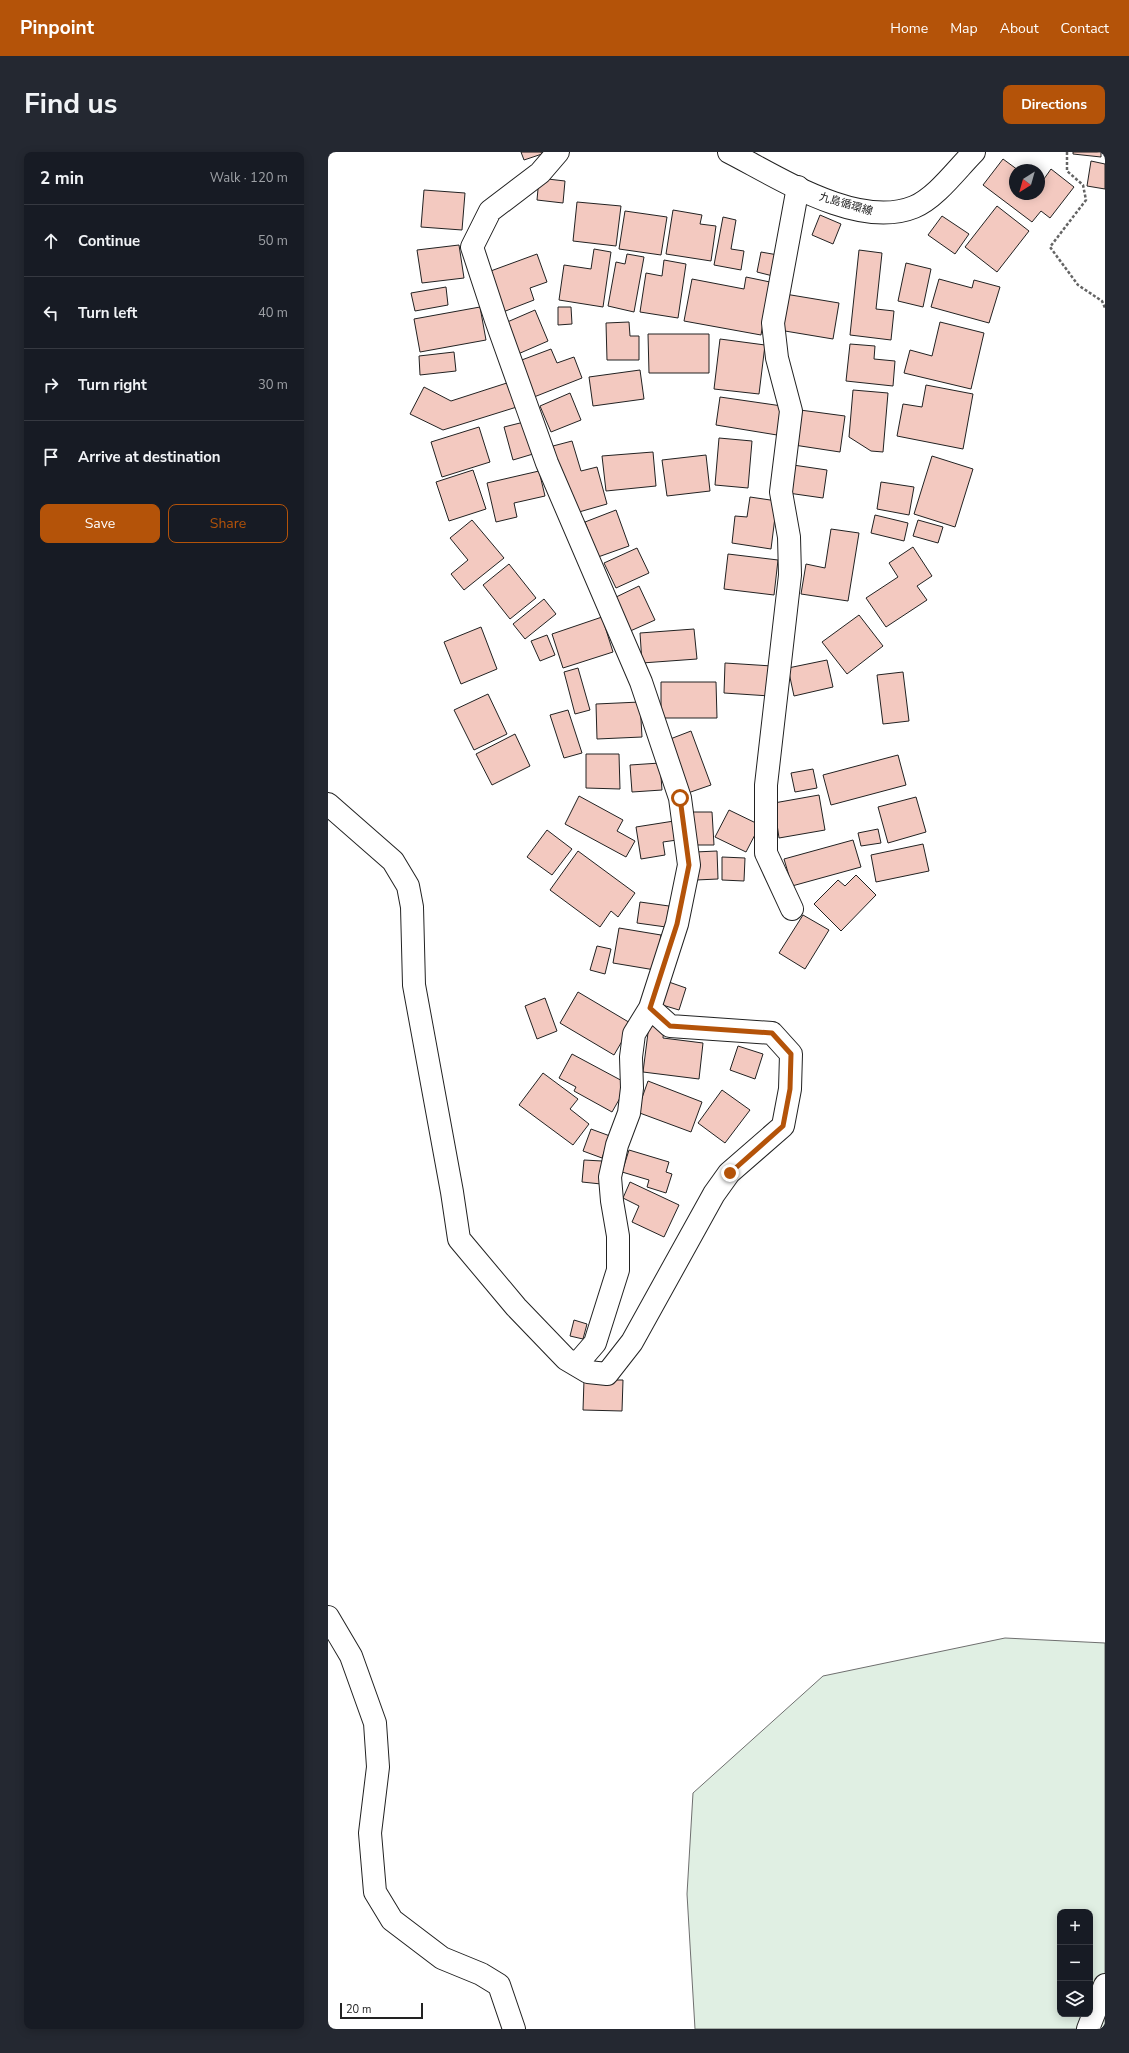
<!DOCTYPE html>
<meta charset="utf-8">
<style>
body{margin:0;font-family:"Nunito Sans","Noto Sans JP",sans-serif;background:#242831;color:#f1f3f6}
.controls{position:absolute;right:12px;bottom:12px;display:grid;overflow:hidden;border-radius:8px;box-shadow:0 2px 10px #0003}
.controls button{width:36px;height:36px;display:grid;place-items:center;padding:0;border:0;border-bottom:1px solid #363941;background:#171b24;color:#f1f3f6;font:20px sans-serif}
.compass{position:absolute;left:681px;top:12px;width:36px;height:36px;border-radius:50%;background:#171b24;box-shadow:0 2px 10px #0003;rotate:217deg}
.scale{position:absolute;left:12px;bottom:10px;width:83px;box-sizing:border-box;padding-left:4px;border:2px solid #222;border-top:0;font-size:11px;line-height:14px;white-space:nowrap;color:#222;-webkit-text-stroke:3px #fff;paint-order:stroke}
.stop{position:absolute;width:12px;height:12px;margin:-9px;border:3px solid #b45309;border-radius:50%;background:#fff}
.stop.end{background:#b45309;border-color:#fff;box-shadow:0 1px 4px #0008}
.list{margin:0;padding:0;list-style:none}
h2{display:flex;justify-content:space-between;align-items:center;height:52px;margin:0;padding:0 16px;font-size:17px}
h2 small{font-size:13px;font-weight:400;color:#9ea1a6}
.list li{display:grid;grid-template-columns:26px 1fr auto;gap:12px;align-items:center;box-sizing:border-box;height:72px;padding:0 16px;border-top:1px solid #363941}
.list b{display:block;font-size:15px;white-space:nowrap}
.list em{font-size:13px;font-style:normal;color:#9ea1a6}
.actions{display:flex;gap:8px;padding:12px 16px}
.actions a{flex:1;padding:9px 0;border:1px solid #b45309;border-radius:8px;text-align:center;font-size:14px;color:#b45309}
.actions .main{background:#b45309;color:#fff}
.icon{flex:none;width:22px;height:22px;fill:none;stroke:currentColor;stroke-width:2;stroke-linecap:round;stroke-linejoin:round}
.map{position:relative;flex:none;width:777px;height:1877px;overflow:hidden;border-radius:8px}
header{display:flex;align-items:center;gap:24px;box-sizing:border-box;height:56px;padding:0 20px;background:#b45309;color:#fff}
header strong{font-size:19px}
nav{display:flex;gap:22px;margin-inline-start:auto;font-size:14px}
.intro{display:flex;align-items:center;justify-content:space-between;box-sizing:border-box;height:96px;padding:0 24px}
h1{margin:0;font-size:28px}
.button{padding:10px 18px;border-radius:8px;background:#b45309;color:#fff;font-size:14px;font-weight:700}
main{display:flex;gap:24px;padding:0 24px}
aside{flex:1;background:#171b24;border-radius:8px;box-shadow:0 2px 10px #0003}
.map>svg:first-child{display:block}
.green{fill:#e0efe3;stroke:#6f6f6f;fill-rule:evenodd}
.building{fill:#f3c9c0;stroke:#222}
.lines{fill:none;stroke-linecap:round;stroke-linejoin:round}
.minor-casing{stroke:#222;stroke-width:24}
.major-casing{stroke:#222;stroke-width:24}
.path{stroke:#646464;stroke-width:2.5;stroke-dasharray:3 2;stroke-linecap:butt}
.minor{stroke:#fff;stroke-width:22}
.major{stroke:#fff;stroke-width:22}
.route{stroke:#b45309;stroke-width:5}
.labels{text-anchor:middle;dominant-baseline:central;stroke-width:3;stroke-linejoin:round;paint-order:stroke}
.street-label{font-size:11px;fill:#222;stroke:#fff}
</style>
<header>
<strong>Pinpoint</strong>
<nav><a>Home</a><a>Map</a><a>About</a><a>Contact</a></nav>
</header>
<div class="intro"><h1>Find us</h1><a class="button">Directions</a></div>
<main>
<aside>
<h2>2 min<small>Walk · 120 m</small></h2>
<ul class="list">
<li><svg class="icon" aria-label="ahead" viewBox="0 0 24 24"><path d="M12 20V5M6 11l6-6 6 6"/></svg><div><b>Continue</b></div><em>50 m</em></li>
<li><svg class="icon" aria-label="left" viewBox="0 0 24 24"><path d="M17 20v-9H6M10 6l-5 5 5 5"/></svg><div><b>Turn left</b></div><em>40 m</em></li>
<li><svg class="icon" aria-label="right" viewBox="0 0 24 24"><path d="M7 20v-9h11M14 6l5 5-5 5"/></svg><div><b>Turn right</b></div><em>30 m</em></li>
<li><svg class="icon" aria-label="arrive" viewBox="0 0 24 24"><path d="M6 21V4h12l-3 4 3 4H6"/></svg><div><b>Arrive at destination</b></div></li>
</ul>
<div class="actions"><a class="main">Save</a><a>Share</a></div>
</aside>
<div class="map">
<svg width="777" height="1877" viewBox="0 0 777 1877">
<rect width="100%" height="100%" fill="#fff"/>
<path class="green" d="M677,1486L777,1491V1877H367L359,1742L365,1641L495,1524ZM732,1760H762V1862H732Z"/>
<path class="building" d="M193,0H213L214,2L196,8Z
M745,0H773V5L745,2Z
M675,7L690,18H687V42H711V34L723,17L746,35L722,66L713,59L704,70L655,33Z
M763,9L777,12V37L759,34Z
M211,26L237,29L235,51L209,48Z
M96,38L137,41L134,78L93,75Z
M249,50L293,54L288,94L245,89Z
M669,54L701,79L669,120L637,95Z
M345,58L374,63L372,72L388,74L383,109L338,102Z
M297,59L339,65L333,103L291,97Z
M492,63L513,72L505,92L484,83Z
M614,64L641,82L627,102L600,83Z
M395,65L408,68L403,97L416,99L413,118L386,113Z
M131,93L136,126L94,131L89,98Z
M266,97L283,100L275,155L231,148L236,113L263,117Z
M531,98L554,101L548,157L566,159L563,188L522,183Z
M433,100L450,103L445,124L429,120Z
M209,102L219,130L202,136L206,148L175,160L160,120Z
M299,102L316,105L306,160L280,154L288,110L297,112Z
M336,108L358,112L350,166L312,160L318,121L334,124Z
M578,111L603,117L595,155L570,149Z
M418,125L442,130L433,183L356,169L364,127L416,137Z
M611,127L644,136L646,128L672,135L661,171L603,155Z
M118,135L120,153L87,159L83,141Z
M457,142L511,151L505,187L451,178Z
M152,155L158,188L92,200L86,167Z
M230,155H243L244,172L230,173Z
M207,158L220,189L190,202L177,171Z
M301,170L302,184H311V208H279L278,171Z
M612,170L656,181L643,237L576,221L582,198L604,204Z
M320,182H381V221H321Z
M392,187L437,193L431,242L386,237Z
M522,192L547,194L546,207L567,209L565,234L518,229Z
M223,197L229,211L246,205L254,226L206,245L191,209Z
M126,200L128,219L92,223L91,204Z
M312,218L316,247L265,254L261,225Z
M185,229L192,254L115,278L82,262L96,235L123,249Z
M598,233L645,242L635,297L569,284L575,252L594,255Z
M525,238L560,241L555,300L543,299L521,285Z
M242,241L253,268L223,280L212,254Z
M392,245L454,254L449,283L388,273Z
M472,258L517,264L512,300L466,293Z
M196,270L205,302L185,308L176,275Z
M151,275L162,310L114,325L103,290Z
M391,286L424,289L420,336L387,333Z
M244,289L253,319L269,315L279,352L244,362L225,294Z
M325,300L328,334L278,339L274,304Z
M378,303L382,339L339,344L334,308Z
M604,304L645,317L627,375L586,362Z
M465,313L499,318L495,346L460,341Z
M145,318L158,357L121,369L108,330Z
M211,319L217,344L186,351L189,365L168,370L159,331Z
M553,330L586,335L581,363L549,357Z
M422,345L449,349L443,397L404,391L407,364L419,365Z
M288,358L301,394L270,405L257,370Z
M547,363L580,371L576,389L543,381Z
M144,368L176,406L136,438L123,422L140,408L122,386Z
M590,368L615,375L610,391L585,384Z
M503,377L531,381L520,449L473,442L478,412L497,416Z
M585,395L604,424L589,434L599,448L558,475L538,446L570,425L561,411Z
M309,396L321,421L288,436L276,411Z
M400,402L450,408L446,443L396,437Z
M181,412L208,446L182,467L155,433Z
M311,434L327,468L300,480L284,447Z
M216,447L228,462L197,487L185,472Z
M531,463L555,494L519,522L494,490Z
M274,465L285,500L235,516L224,482Z
M153,475L169,517L133,532L116,490Z
M366,477L369,507L314,511L312,481Z
M219,483L227,503L212,509L203,489Z
M499,508L505,535L466,544L460,516Z
M397,511L444,514L442,544L396,541Z
M250,516L262,558L247,562L236,520Z
M575,520L581,569L555,572L549,523Z
M333,530H388L389,566H333Z
M160,542L179,582L146,598L126,558Z
M312,550L314,585L269,587L268,552Z
M240,558L254,601L236,606L222,563Z
M363,579L383,633L357,642L337,589Z
M187,582L202,614L164,633L148,602Z
M258,602H291L292,637L258,636Z
M570,603L578,633L503,653L495,623Z
M332,611L334,638L304,640L302,613Z
M485,617L489,636L467,640L463,621Z
M491,643L497,678L451,686L446,651Z
M251,644L295,668L289,679L307,689L298,705L237,672Z
M588,645L598,680L560,691L550,655Z
M401,658L432,673L418,700L387,685Z
M363,660H384L386,693H365Z
M346,669L349,688L335,690L337,703L313,707L308,675Z
M550,677L553,691L533,694L530,681Z
M219,678L244,697L224,723L199,705Z
M525,688L533,715L464,734L456,707Z
M595,692L601,719L548,730L543,703Z
M250,699L307,741L290,765L283,759L272,775L222,738Z
M389,699L390,727L368,728L367,700Z
M394,705L417,706L416,729L394,728Z
M528,723L548,743L513,779L486,752L510,728L517,734Z
M312,750L341,754L338,775L309,771Z
M475,763L501,778L477,817L451,801Z
M291,776L333,783L327,818L285,811Z
M269,794L283,797L277,822L262,818Z
M338,829L358,836L351,858L331,852Z
M250,840L304,872L286,903L232,871Z
M217,846L229,879L209,887L197,854Z
M321,873L336,875L335,886L375,891L371,927L315,920Z
M410,894L435,902L427,927L402,918Z
M244,902L300,932L284,960L246,939L248,935L231,926Z
M215,921L250,947L242,957L261,972L245,993L191,953Z
M320,929L374,950L363,980L309,960Z
M394,938L422,958L397,991L370,971Z
M263,977L282,984L274,1006L255,999Z
M301,998L341,1010L338,1020L344,1022L338,1041L319,1035L321,1028L294,1020Z
M256,1008L274,1009L273,1032L254,1030Z
M302,1030L351,1053L336,1085L304,1070L311,1054L295,1046Z
M246,1168L259,1172L255,1187L242,1184Z
M256,1228H295L294,1259L255,1258Z"/>
<g class="lines">
<defs>
<path id="minor" d="M0,652L65,709L80,734L84,755L86,833L124,1040L131,1087L188,1155L238,1207L260,1220L279,1222L304,1190L386,1042L401,1021L455,974L462,937L463,902L444,881L342,874L322,856L349,772L361,713L352,646L313,530L219,311L168,168L144,95L162,59L212,21L230,0
M464,757L438,701V633L462,423L461,385L453,340L463,259L449,206L445,171L470,35
M248,1213L267,1191L290,1118V1084L284,1049L282,1025L289,993L301,961L304,936L303,905L306,882L322,856
M0,1465L23,1504L47,1571L50,1615L42,1681L47,1740L64,1768L114,1806L153,1822L171,1833L186,1877
M760,1877L777,1833"/>
<path id="major" d="M401,0C450,25 530,78 586,55C608,46 629,17 646,0"/>
</defs>
<use href="#minor" class="minor-casing"/>
<use href="#major" class="major-casing"/>
<path class="path" d="M739,0V19L755,33L758,48L722,95L750,133L774,149L777,156"/>
<use href="#minor" class="minor"/>
<use href="#major" class="major"/>
</g>
<g class="lines">
<path class="route" d="M352,646L361,713L349,772L322,856L342,874L444,881L463,902L462,937L455,974L402,1021"/>
</g>
<g class="labels">
<g class="street-label">
<text transform="translate(518 52) rotate(16)">九島循環線</text>
</g>
</g>
</svg>
<div class="controls">
<button>+</button>
<button>−</button>
<button><svg class="icon" aria-label="layers" viewBox="0 0 24 24"><path d="M12 4l9 5-9 5-9-5zM3 14l9 5 9-5"/></svg></button>
</div>
<svg class="compass" viewBox="-18 -18 36 36"><path d="M0-13l5 13h-10z" fill="#e53935"/><path d="M0 13l5-13h-10z" fill="#9ea1a6"/></svg>
<div class="scale">20 m</div>
<div class="stop" style="left:352px;top:646px"></div>
<div class="stop end" style="left:402px;top:1021px"></div>
</div>
</main>
